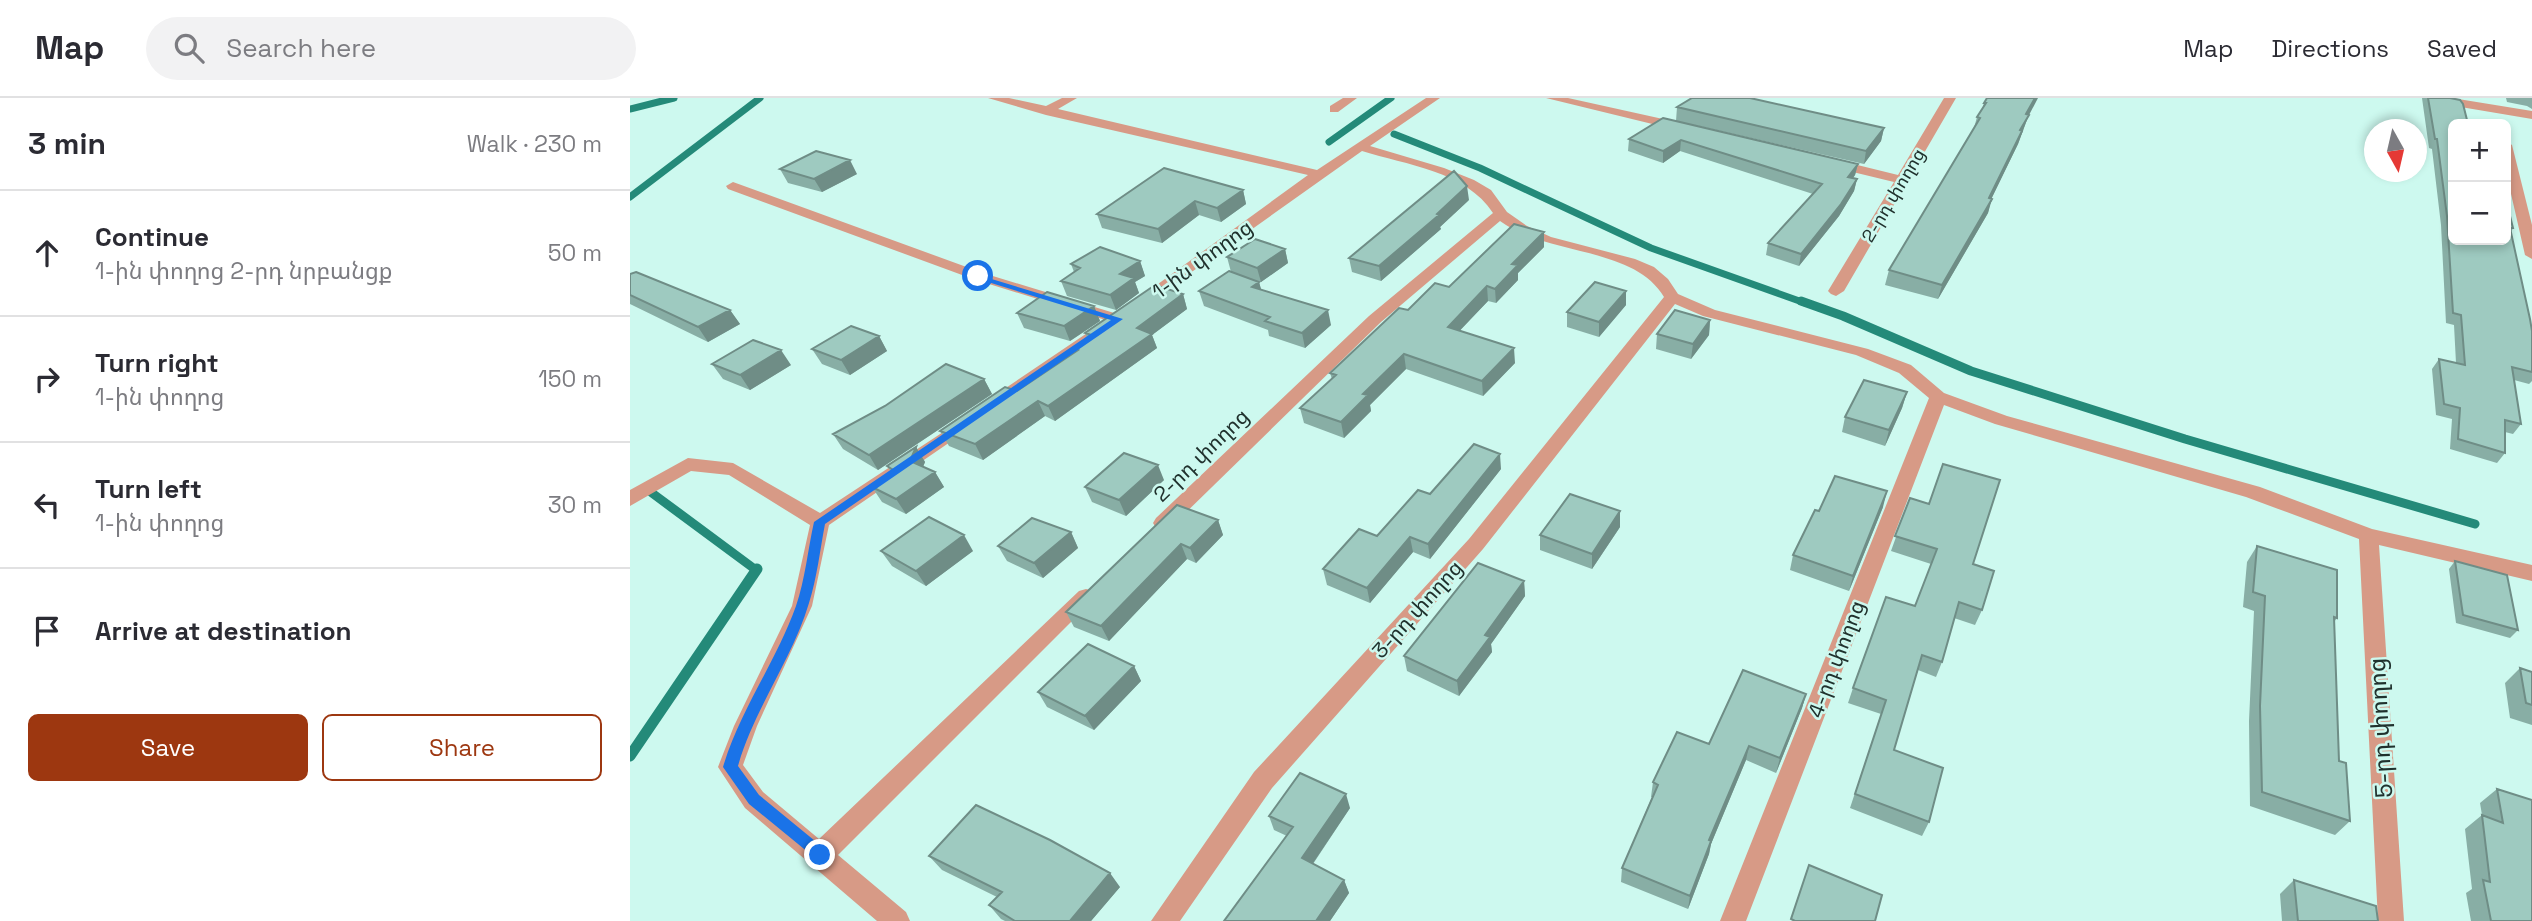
<!DOCTYPE html>
<meta charset="utf-8">
<style>
body{margin:0;font-family:"Space Grotesk","Noto Sans Armenian",sans-serif;background:#f2f2f3;color:#2b2b33}
.controls{position:absolute;right:21px;top:21px;display:grid;overflow:hidden;border-radius:10px;box-shadow:0 4px 10px #0003}
.controls button{width:63px;height:63px;display:grid;place-items:center;padding:0;border:0;border-bottom:2px solid #e1e1e2;background:#fff;color:#2b2b33;font:35px sans-serif}
.compass{position:absolute;left:1734px;top:21px;width:63px;height:63px;border-radius:50%;background:#fff;box-shadow:0 4px 10px #0003;rotate:172deg}
.stop{position:absolute;width:21px;height:21px;margin:-16px;border:5px solid #1a73e8;border-radius:50%;background:#fff}
.stop.end{background:#1a73e8;border-color:#fff;box-shadow:0 2px 7px #0008}
.list{margin:0;padding:0;list-style:none}
h2{display:flex;justify-content:space-between;align-items:center;height:91px;margin:0;padding:0 28px;font-size:30px}
h2 small{font-size:23px;font-weight:400;color:#7c7c81}
.list li{display:grid;grid-template-columns:46px 1fr auto;gap:21px;align-items:center;box-sizing:border-box;height:126px;padding:0 28px;border-top:2px solid #e1e1e2}
.list b{display:block;font-size:26px;white-space:nowrap}
.list p{margin:0;font-size:23px;white-space:nowrap;color:#7c7c81}
.list em{font-size:23px;font-style:normal;color:#7c7c81}
.actions{display:flex;gap:14px;padding:21px 28px}
.actions a{flex:1;padding:16px 0;border:2px solid #9d3710;border-radius:10px;text-align:center;font-size:24px;color:#9d3710}
.actions .main{background:#9d3710;color:#fff}
.icon{flex:none;width:38px;height:38px;fill:none;stroke:currentColor;stroke-width:2;stroke-linecap:round;stroke-linejoin:round}
.map{position:relative;flex:none;width:1902px;height:823px;overflow:hidden}
header{display:flex;align-items:center;gap:42px;box-sizing:border-box;height:98px;padding:0 35px;background:#fff;border-bottom:2px solid #e1e1e2}
header strong{font-size:33px}
nav{display:flex;gap:38px;margin-inline-start:auto;font-size:24px}
.search{width:490px;height:63px;background:#f2f2f3;display:flex;align-items:center;gap:18px;box-sizing:border-box;padding:0 24px;border-radius:38px;color:#7c7c81;font-size:26px}
main{display:flex}
aside{flex:1;background:#fff}
.map>svg:first-child{display:block}
.lines{fill:none;stroke-linecap:round;stroke-linejoin:round}
.stream-far2{stroke:#248a79;stroke-width:7}
.stream-far1{stroke:#248a79;stroke-width:9}
.stream{stroke:#248a79;stroke-width:11}
.minor{fill:#d79a86;fill-rule:evenodd}
.wall{fill:#88aea5}
.shaded-wall{fill:#6f8d86}
.building{fill:#9ecac0;stroke:#6f8d86;stroke-width:2}
.route{fill:#1a73e8}
.labels{text-anchor:middle;dominant-baseline:central;stroke-width:5;stroke-linejoin:round;paint-order:stroke}
.far-street-label{font-size:18px;fill:#20312d;stroke:#cdf9ef}
.street-label{font-size:21px;fill:#20312d;stroke:#cdf9ef}
.near-street-label{font-size:24px;fill:#20312d;stroke:#cdf9ef}
</style>
<header>
<strong>Map</strong>
<div class="search"><svg class="icon" aria-label="search" viewBox="0 0 24 24"><circle cx="10" cy="10" r="6"/><path d="M15 15l6 6"/></svg>Search here</div>
<nav><a>Map</a><a>Directions</a><a>Saved</a></nav>
</header>
<main>
<aside>
<h2>3 min<small>Walk · 230 m</small></h2>
<ul class="list">
<li><svg class="icon" aria-label="ahead" viewBox="0 0 24 24"><path d="M12 20V5M6 11l6-6 6 6"/></svg><div><b>Continue</b><p>1-ին փողոց 2-րդ նրբանցք</p></div><em>50 m</em></li>
<li><svg class="icon" aria-label="right" viewBox="0 0 24 24"><path d="M7 20v-9h11M14 6l5 5-5 5"/></svg><div><b>Turn right</b><p>1-ին փողոց</p></div><em>150 m</em></li>
<li><svg class="icon" aria-label="left" viewBox="0 0 24 24"><path d="M17 20v-9H6M10 6l-5 5 5 5"/></svg><div><b>Turn left</b><p>1-ին փողոց</p></div><em>30 m</em></li>
<li><svg class="icon" aria-label="arrive" viewBox="0 0 24 24"><path d="M6 21V4h12l-3 4 3 4H6"/></svg><div><b>Arrive at destination</b></div></li>
</ul>
<div class="actions"><a class="main">Save</a><a>Share</a></div>
</aside>
<div class="map">
<svg width="1902" height="823" viewBox="0 0 1902 823">
<rect width="100%" height="100%" fill="#cdf9ef"/>
<g class="lines">
<path class="stream-far2" d="M0,11L44,0
M764,36L850,70L1021,150L1175,205
M699,44L761,0
M0,99L130,0"/>
<path class="stream-far1" d="M1171,203L1213,218L1341,273L1555,341L1845,426
M22,395L126,472"/>
<path class="stream" d="M0,658L127,471"/>
<path class="minor" d="M358,0H379L416,8L432,0H447L428,11L687,72L796,0H810L740,48L814,70L844,82L861,92L877,114L897,128L921,139L1005,161L1024,169L1038,181L1048,196L1085,212L1238,251L1281,267L1314,295L1377,318L1630,389L1742,431L1902,467V483L1749,447L1774,823H1748L1729,441L1616,399L1365,326L1314,307L1116,823H1090L1299,300L1269,275L1226,257L1073,218L1045,206L853,451L642,690L550,823H521L624,674L839,441L1034,199C1004,148 917,158 870,123L751,224L540,430H526L523,425L526,420L739,218L863,115C836,73 776,67 732,53L511,210L503,205L506,202L678,77L416,17Z
M713,0H727L708,14H700V8Z
M916,0H938L1051,25L1057,29L1051,33Z
M1314,0H1326L1214,193L1206,198L1201,196L1198,193L1264,84L1198,68L1197,65L1203,61L1268,77Z
M1795,0H1822L1902,13V21L1801,4Z
M1876,43L1882,47L1902,127V161L1895,157L1876,74Z
M103,84L353,175L494,218L496,221L494,224L484,225L486,228L484,231L370,310H358L355,306L358,302L472,225L482,224L343,181L98,91L96,88Z
M336,319L345,325L342,329L199,427L182,508L127,628L113,667L133,694L189,741L449,493L456,491L463,493L466,499L208,757L276,814L280,823H247L115,710L88,669L104,628L162,508L180,427L99,377L61,373L0,408V392L58,360L103,365L190,415Z"/>
</g>
<path class="wall" d="M1792,0H1820L1823,26L1876,102L1883,130L1881,134L1902,233V283L1899,286L1884,282L1891,326L1883,336L1875,334V355L1867,365L1820,351L1822,321L1806,317L1802,271L1809,261L1826,265L1824,227L1816,225L1811,127L1802,51L1799,50Z
M1876,0H1902V11L1897,8L1877,4Z
M1354,5L1398,19L1388,46L1361,101L1358,115L1308,201L1255,187L1259,172L1344,30L1347,19L1352,12Z
M1047,9L1254,30L1251,43L1234,66L1056,25L1228,66L1225,77L1223,80L1227,81L1224,93L1209,118L1169,168L1136,157L1138,145L1183,96L1050,53L1033,65L998,53L999,41L1046,23Z
M150,71L227,76L192,94L158,85Z
M613,92L616,106L591,124L569,117L532,145L472,130L467,116Z
M839,102L810,129L811,131L751,183L722,174L719,160Z
M914,134V149L888,175V182L866,205L858,203L830,232L885,265L853,298L776,271L740,307L741,313L714,340L674,325L670,310L702,281L700,275L778,212Z
M655,151L658,165L631,184H629L631,192L701,227L675,250L639,238L638,232L574,208L569,193L601,174L597,159Z
M510,163L515,178L505,184L509,195L486,212L437,198L431,183L444,174L441,166Z
M0,176L100,212L110,226L78,244L0,206Z
M996,193V207L969,239L937,229V214Z
M553,196L557,211L522,237L527,250L425,323L415,318L353,362L319,348L310,333L387,293L446,253L445,251L458,242L455,235Z
M464,208L470,223L440,243L394,230L387,215Z
M1080,222L1079,237L1061,261L1026,251L1027,236Z
M249,238L257,253L220,277L192,266L182,251Z
M82,266L161,267L120,292L93,281Z
M354,281L362,296L248,372L213,351L203,336Z
M1277,294L1272,310L1255,348L1212,334L1215,319Z
M286,349L295,364L293,369L305,374L314,389L276,416L252,404L242,389L262,375L257,368Z
M871,371L800,461L783,454L740,505L697,487L693,471L747,438L800,396Z
M534,382L496,418L462,404L455,389Z
M1280,400L1343,466L1352,512L1345,527L1324,520L1312,564L1306,579L1288,572L1264,652L1299,724L1292,738L1220,710L1251,616L1218,605L1223,590L1285,508L1301,466L1261,453Z
M1253,409L1219,493L1160,472L1163,457L1189,413Z
M990,413V429L962,471L910,452V437Z
M588,422L593,437L566,465L557,461L479,543L444,529L436,514Z
M441,434L448,450L413,480L377,463L368,448Z
M1627,448L1707,520L1704,524L1709,663L1720,723L1705,737L1620,708L1619,623L1624,513L1613,509L1617,464Z
M251,453H343L296,488L262,468Z
M1825,463L1888,532L1880,540L1826,525L1819,471Z
M894,483L895,498L861,546L862,554L829,598L777,573L774,558Z
M504,568L511,583L464,632L417,609L408,594Z
M1890,570L1902,574V627L1880,620L1875,585Z
M1176,596L1172,610L1146,675L1116,662L1081,746L1079,756L1058,811L991,784L992,770L1022,699H1021L1023,684L1079,646Z
M1867,691L1902,823H1841L1836,795L1842,791L1835,731L1852,717L1850,705Z
M720,710L683,766L714,782L719,795L700,823H594L657,738L644,732L639,718Z
M299,758L490,789L461,823H375L371,821L359,807L367,799L312,772Z
M1664,782L1748,823H1652L1650,796Z"/>
<path class="shaded-wall" d="M1405,0H1408L1398,19L1388,46L1356,112L1362,101L1358,115L1308,201L1312,187L1359,100L1396,16Z
M1254,30L1251,43L1234,66L1236,53Z
M1051,42L1050,53L1033,65V53Z
M220,62L227,76L192,94L184,81Z
M1228,66L1225,77L1215,91L1218,79Z
M1227,81L1224,93L1209,118L1169,168L1171,156Z
M837,88L839,102L810,129L811,131L751,183L749,168Z
M613,92L616,106L591,124L587,110Z
M565,103L569,117L532,145L528,131Z
M914,134V149L888,175V182L866,205L865,191L882,166Z
M655,151L658,165L631,184L627,170Z
M510,163L515,178L505,184L509,195L486,212L480,197L490,176Z
M629,184L633,198L622,189Z
M857,188L858,203L820,243L818,229Z
M996,193V207L969,239V224Z
M553,196L557,211L522,237L527,250L425,323L418,308L507,230Z
M464,208L470,223L440,243L434,228Z
M100,212L110,226L78,244L68,229Z
M698,212L701,227L675,250L672,235Z
M1080,222L1079,237L1061,261L1063,246Z
M249,238L257,253L220,277L211,262Z
M884,250L885,265L853,298L852,283Z
M151,252L161,267L120,292L110,277Z
M774,256L776,271L740,307L741,313L714,340L711,324L733,296Z
M354,281L362,296L248,372L239,357Z
M1277,294L1272,310L1255,348L1259,332Z
M408,303L415,318L353,362L345,346Z
M286,349L295,364L289,378L280,363Z
M870,356L871,371L800,461L798,446Z
M528,367L534,382L496,418L489,402Z
M305,374L314,389L276,416L266,401Z
M1257,393L1253,409L1219,493L1223,478Z
M990,413V429L962,471V456Z
M588,422L593,437L566,465L560,450Z
M441,434L448,450L413,480L404,465Z
M334,437L343,453L296,488L286,473Z
M780,439L783,454L740,505L737,490Z
M551,446L557,461L479,543L471,528Z
M894,483L895,498L861,546L862,554L829,598L827,583L855,537Z
M504,568L511,583L464,632L455,618Z
M1176,596L1172,610L1146,675L1150,660Z
M1119,648L1116,662L1081,746L1079,756L1058,811L1060,798L1079,742Z
M716,696L720,710L677,774L672,760Z
M480,775L490,789L461,823H440Z
M714,782L719,795L700,823H686Z"/>
<path class="building" d="M1062,0H1120L1254,30L1236,53L1047,9Z
M1357,0H1405L1396,16L1399,17L1390,32L1392,33L1359,100L1362,101L1312,187L1259,172L1350,20L1347,19L1356,5H1354Z
M1798,0H1820L1830,2L1833,6L1838,26H1823V142H1876V102L1883,130H1880L1900,221L1902,233V274L1882,269L1891,326L1875,322V355L1828,341L1830,310L1814,306L1809,261L1835,267L1831,217L1823,215L1817,118L1807,41H1805Z
M1033,20L1228,66L1218,79L1227,81L1211,106L1171,156L1138,145L1192,86L1051,42L1033,53L999,41Z
M186,53L220,62L184,81L150,71Z
M534,70L613,92L587,110L565,103L528,131L467,116Z
M824,73L837,88L807,116L809,117L749,168L719,160Z
M884,126L914,134L882,166L888,167L865,191L857,188L818,229L884,250L852,283L774,256L733,296L738,297L711,324L670,310L706,277L700,275L769,210L778,212L805,185L819,189Z
M625,141L655,151L627,170L597,159Z
M470,149L510,163L490,176L504,180L480,197L431,183L450,170L441,166Z
M599,173L629,184L622,189L698,212L672,235L635,223L640,219L569,193Z
M6,174L100,212L68,229L0,197V176Z
M965,184L996,193L969,224L937,214Z
M525,187L553,196L507,230L522,236L418,308L408,303L345,346L310,333L375,289L387,293L448,252L445,251L465,238L455,235Z
M417,194L464,208L434,228L387,215Z
M1045,212L1080,222L1063,246L1027,236Z
M221,228L249,238L211,262L182,251Z
M123,242L151,252L110,277L82,266Z
M316,266L354,281L239,357L203,336L255,308Z
M1234,282L1277,294L1259,332L1215,319Z
M844,346L870,356L798,446L780,439L737,490L693,471L729,431L747,438L788,392L800,396Z
M286,349L280,363L305,374L266,401L242,389L265,373L257,368Z
M494,355L528,367L489,402L455,389Z
M1313,366L1370,382L1343,466L1364,473L1352,512L1329,504L1312,564L1292,557L1264,652L1313,670L1299,724L1225,696L1256,602L1223,590L1256,499L1285,508L1307,451L1265,438L1280,400L1299,406Z
M1205,378L1257,393L1223,478L1163,457L1185,412L1189,413Z
M940,396L990,413L962,456L910,437Z
M547,407L588,422L560,450L551,446L471,528L436,514Z
M299,419L334,437L286,473L251,453Z
M402,420L441,434L404,465L368,448Z
M1627,448L1707,472V520L1704,519L1709,663L1716,665L1720,723L1632,694L1630,608L1635,498L1623,494Z
M1825,463L1877,477L1888,532L1833,517Z
M848,465L894,483L855,537L860,539L827,583L774,558Z
M458,546L504,568L455,618L408,594Z
M1890,570L1902,574V607L1896,605Z
M1113,572L1176,596L1150,660L1119,648L1079,742L1081,743L1060,798L992,770L1028,687L1023,684L1047,634L1079,646Z
M670,675L716,696L672,760L714,782L686,823H594L663,729L639,718Z
M1867,691L1902,702V823H1861L1853,782L1860,784L1852,717L1873,725Z
M346,707L420,742L480,775L440,823H385L359,807L372,794L299,758Z
M1179,767L1252,797L1245,823H1165L1161,821Z
M1664,782L1746,808L1748,823H1668Z"/>
<path class="route" d="M345,176L493,221L195,426C190,452 187,480 179,505C162,562 124,611 108,668L129,697L196,752L198,757L196,762L190,764L119,706L93,669C110,612 146,564 166,508C175,482 178,451 184,424L481,222L345,180Z"/>
<g class="labels">
<g class="far-street-label">
<text transform="translate(1263 97) rotate(-59)">2-րդ փողոց</text>
</g>
<g class="street-label">
<text transform="translate(572 161) rotate(-36)">1-ին փողոց</text>
<text transform="translate(571 357) rotate(-44)">2-րդ փողոց</text>
<text transform="translate(787 511) rotate(-48)">3-րդ փողոց</text>
<text transform="translate(1206 561) rotate(-69)">4-րդ փողոց</text>
</g>
<g class="near-street-label">
<text transform="translate(1750 630) rotate(-93)">5-րդ փողոց</text>
</g>
</g>
</svg>
<div class="controls">
<button>+</button>
<button>−</button>
</div>
<svg class="compass" viewBox="-18 -18 36 36"><path d="M0-13l5 13h-10z" fill="#e53935"/><path d="M0 13l5-13h-10z" fill="#7c7c81"/></svg>
<div class="stop" style="left:348px;top:178px"></div>
<div class="stop end" style="left:190px;top:757px"></div>
</div>
</main>
